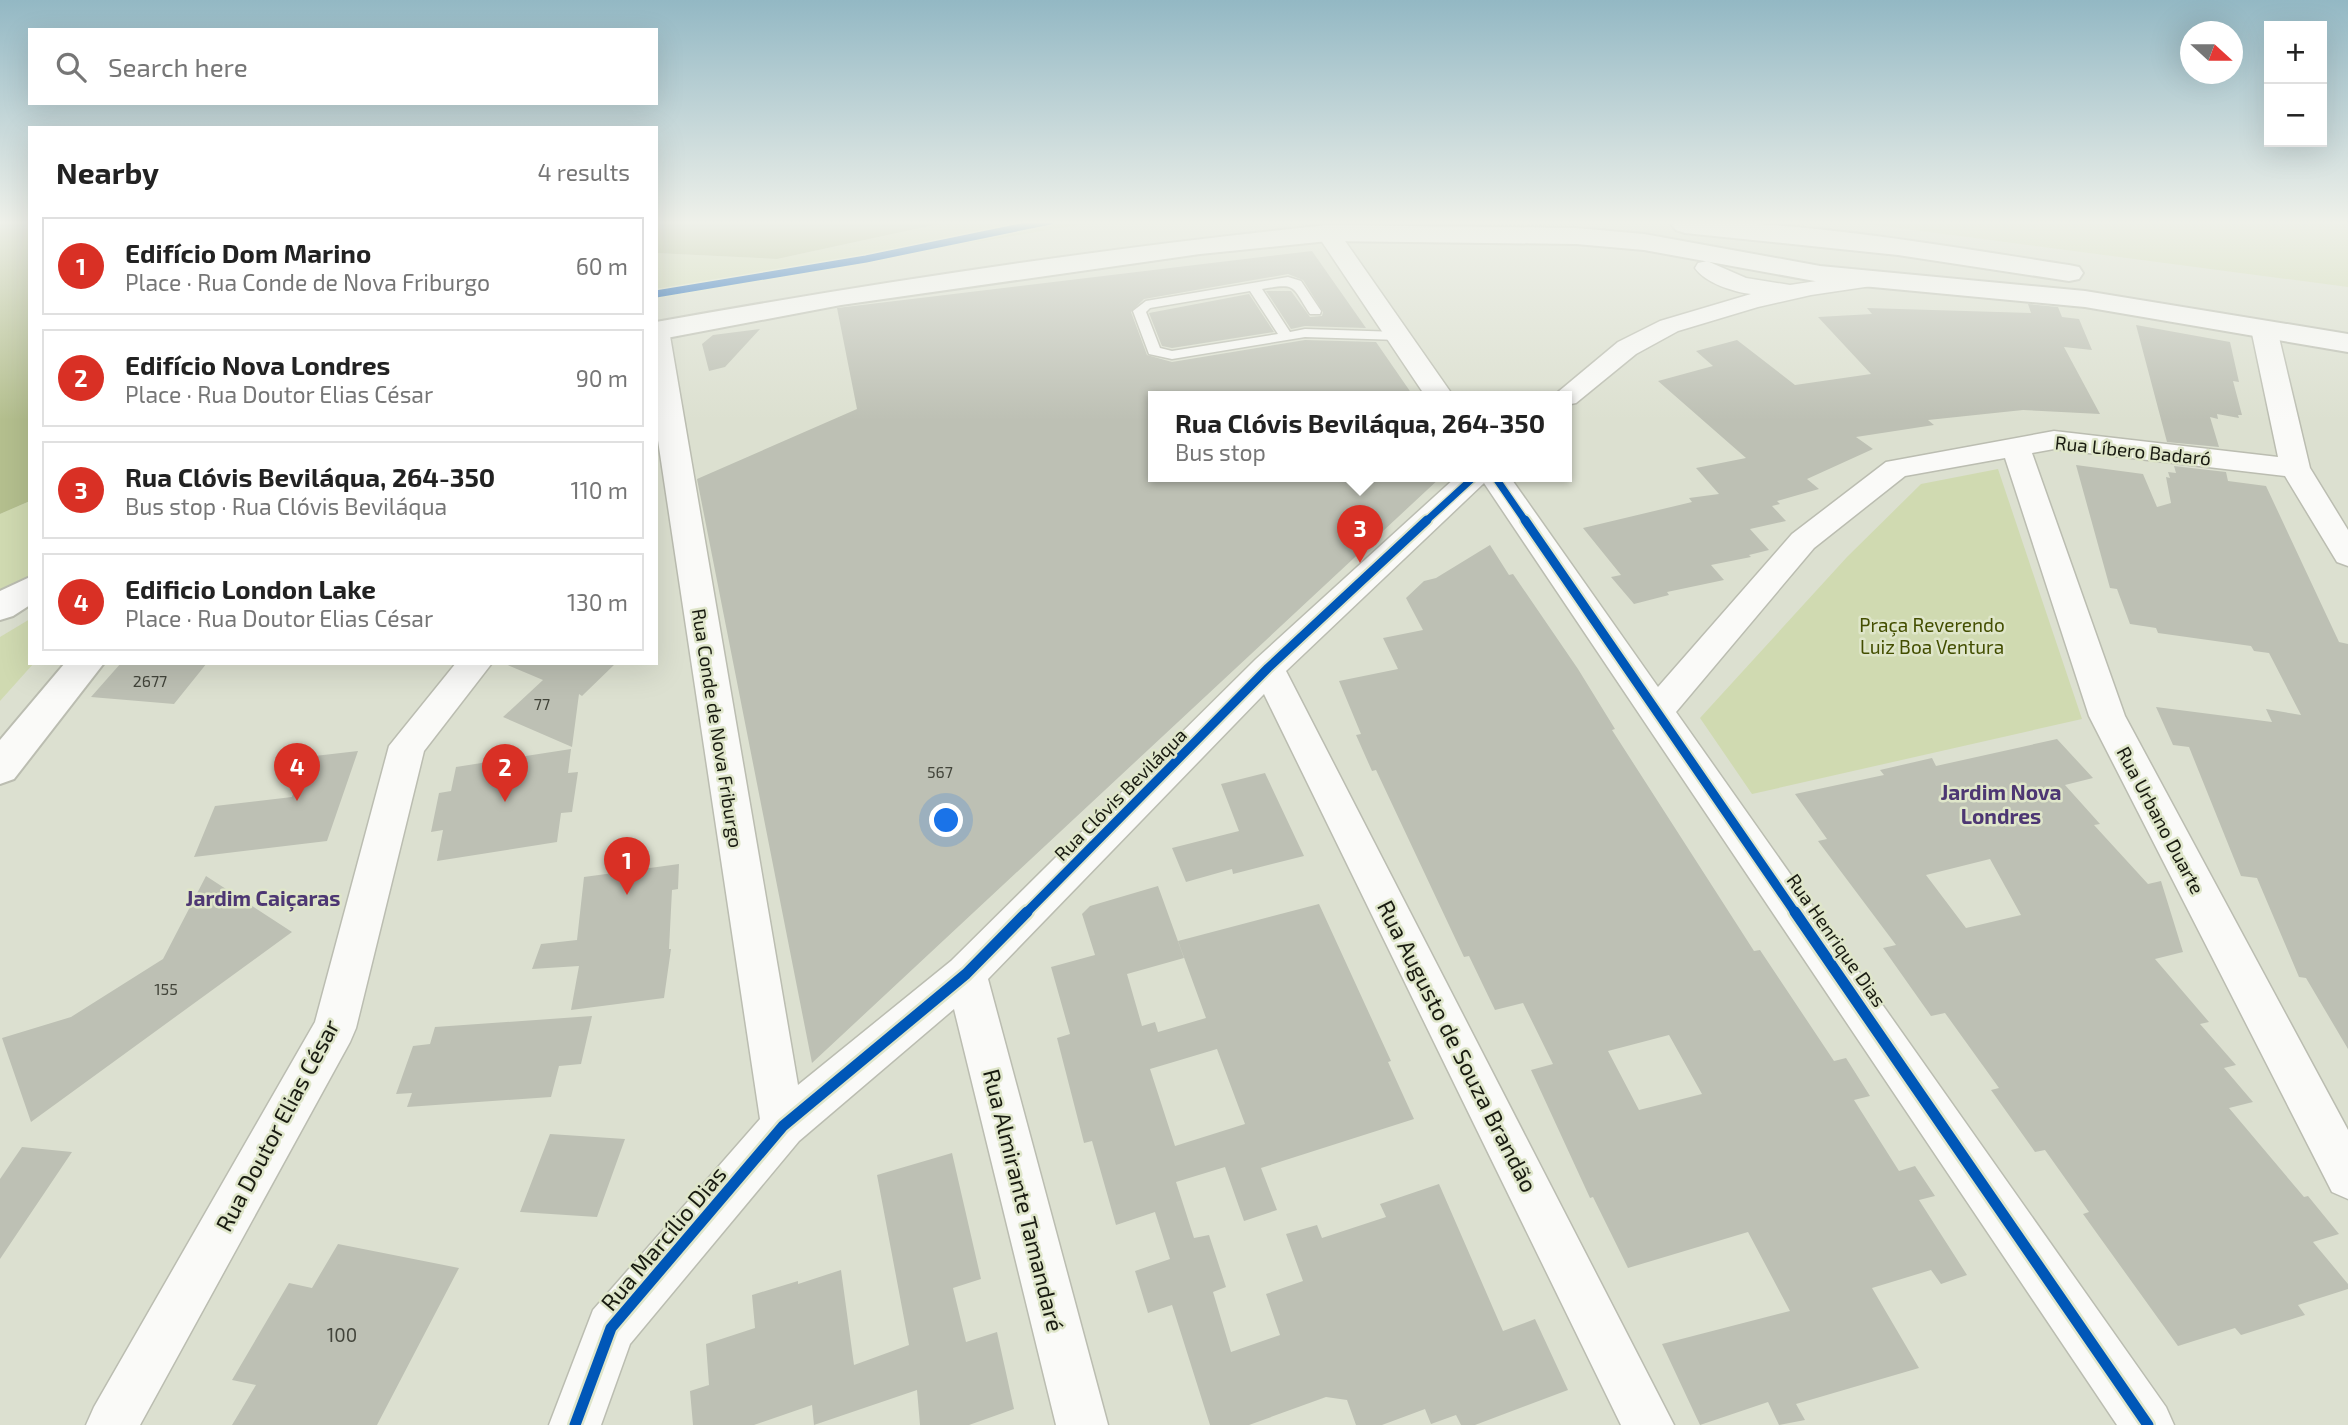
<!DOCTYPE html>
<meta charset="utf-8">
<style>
body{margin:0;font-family:"Exo 2",sans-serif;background:#f6f6f6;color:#222}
.controls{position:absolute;right:21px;top:21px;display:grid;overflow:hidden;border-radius:0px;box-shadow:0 7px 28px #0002}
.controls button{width:63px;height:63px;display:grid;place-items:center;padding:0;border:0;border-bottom:2px solid #e0e0e0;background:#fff;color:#222;font:35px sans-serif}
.compass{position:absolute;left:2180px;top:21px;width:63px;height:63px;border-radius:50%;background:#fff;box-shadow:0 7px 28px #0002;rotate:111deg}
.you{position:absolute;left:947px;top:821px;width:24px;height:24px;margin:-18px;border:5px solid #fff;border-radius:50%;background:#1a73e8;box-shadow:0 0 0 10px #1a73e833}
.badge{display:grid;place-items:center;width:46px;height:46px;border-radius:50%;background:#d93025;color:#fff;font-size:23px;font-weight:700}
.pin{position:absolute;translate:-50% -58px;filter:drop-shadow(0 2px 4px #0008)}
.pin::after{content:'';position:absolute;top:37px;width:24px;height:21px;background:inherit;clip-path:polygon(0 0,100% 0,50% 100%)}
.popup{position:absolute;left:1148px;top:391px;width:424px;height:91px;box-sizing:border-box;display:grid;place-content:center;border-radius:0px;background:#fff;filter:drop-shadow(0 2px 5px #0005);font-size:23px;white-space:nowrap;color:#767676}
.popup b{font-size:26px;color:#222}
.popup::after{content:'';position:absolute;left:50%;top:100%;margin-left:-14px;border:14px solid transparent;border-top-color:#fff}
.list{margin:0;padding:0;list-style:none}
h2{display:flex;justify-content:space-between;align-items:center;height:91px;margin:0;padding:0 28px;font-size:30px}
h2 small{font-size:23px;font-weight:400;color:#767676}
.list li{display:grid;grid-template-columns:46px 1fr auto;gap:21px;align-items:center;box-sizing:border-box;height:98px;margin:0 14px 14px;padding:0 14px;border:2px solid #e0e0e0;border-radius:0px}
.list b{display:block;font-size:26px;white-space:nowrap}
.list p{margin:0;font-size:23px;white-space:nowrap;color:#767676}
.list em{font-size:23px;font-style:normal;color:#767676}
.icon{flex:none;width:38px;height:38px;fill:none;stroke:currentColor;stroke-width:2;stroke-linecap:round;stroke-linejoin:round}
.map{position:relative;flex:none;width:2348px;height:1425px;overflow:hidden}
.search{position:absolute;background:#fff;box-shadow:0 7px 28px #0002;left:28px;top:28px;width:630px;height:77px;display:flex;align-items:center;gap:18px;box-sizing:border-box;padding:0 24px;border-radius:0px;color:#767676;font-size:26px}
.panel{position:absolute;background:#fff;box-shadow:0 7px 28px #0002;left:28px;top:126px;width:630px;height:539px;border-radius:0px}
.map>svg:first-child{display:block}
.green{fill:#d0dab1}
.water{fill:#b4bf8e}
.building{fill:#bdc0b4;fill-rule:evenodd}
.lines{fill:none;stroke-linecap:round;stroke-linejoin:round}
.service-casing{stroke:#bbbdb1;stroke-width:3}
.minor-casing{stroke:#bbbdb1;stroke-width:3}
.secondary-casing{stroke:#bbbdb1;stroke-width:4}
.service{fill:#fafaf8;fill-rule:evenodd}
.minor{fill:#fafaf8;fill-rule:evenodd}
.secondary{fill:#fafaf8;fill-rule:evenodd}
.cycleway-far2-casing{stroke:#dfe6ca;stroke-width:10}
.cycleway-far1-casing{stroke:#dfe6ca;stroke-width:13}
.cycleway-casing{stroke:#dfe6ca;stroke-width:16}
.cycleway-far2{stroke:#0057b8;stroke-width:7}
.cycleway-far1{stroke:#0057b8;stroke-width:9}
.cycleway{stroke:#0057b8;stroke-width:11}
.labels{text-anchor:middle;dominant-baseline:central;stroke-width:5;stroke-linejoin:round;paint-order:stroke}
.number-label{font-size:16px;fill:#42443a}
.street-label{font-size:19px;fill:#191b11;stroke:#dfe6ca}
.park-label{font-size:19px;fill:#434e00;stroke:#dfe6ca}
.near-number-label{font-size:19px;fill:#42443a}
.neighbourhood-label{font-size:21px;font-weight:bold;fill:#4d3773;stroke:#dfe6ca}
.near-street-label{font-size:23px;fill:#191b11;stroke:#dfe6ca}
</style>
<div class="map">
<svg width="2348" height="1425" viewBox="0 0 2348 1425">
<rect width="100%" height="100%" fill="#dce0d0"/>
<path class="green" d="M952,221H1104L656,294V253L777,259Z
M1845,221H2348V287Z
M1998,469L2082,719L1752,794L1700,718L1847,557L1921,484Z
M30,501V576L0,593V514Z
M30,619V663H34L0,701V637Z"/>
<path class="water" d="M0,221H30V501L0,514Z
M656,221H952L777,259L656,253Z"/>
<path class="building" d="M1312,251L1366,328L1305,326L1291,329L1266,291H1291L1310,317L1322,316L1323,312L1303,280L1288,274L1144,299L1131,312L1147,355L1172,362L1305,340L1376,342L1414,397H1153V477H1441L812,1063L697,479L857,409L837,308Z
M1249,294L1274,332L1172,348L1162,346L1149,313Z
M2028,304L2058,307L2062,317L2079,319L2092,350L2064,347L2100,414L2023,410L1928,420L1934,425L1856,437L1873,449L1807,479L1819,489L1777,501L1780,504L1772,506L1786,521L1750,529L1769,550L1749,555L1751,557L1711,565L1724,580L1667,592L1669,595L1634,604L1611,577L1621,575L1583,528L1692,502L1689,498L1719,494L1696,468L1746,458L1658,381L1713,366L1696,351L1737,340L1795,385L1871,374L1818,317L1872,314L1867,308L2031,313Z
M2136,325L2230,342L2239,382L2233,381L2242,415H2238L2239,418L2217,414L2218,419L2210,417L2219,447L2167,442Z
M760,329L725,367L709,371L702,344L713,335Z
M2076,465L2143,474L2157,507L2171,503L2166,477L2170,478L2168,472L2176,473L2174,466L2226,472L2228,481L2266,486L2339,642L2348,644V1049L2306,978L2299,977L2257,878L2241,876L2189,747L2173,745L2156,707L2272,722L2266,709L2301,715L2269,653L2254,651L2251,646L2158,633L2156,628L2130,624L2117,589L2110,588Z
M1490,545L1509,575L1513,574L1578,669L1615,729L1612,730L1754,951L1760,950L1834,1061L1846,1058L1870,1096L1854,1100L1899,1171L1915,1166L1935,1196L1919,1200L1967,1275L1941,1284L1931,1270L1872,1288L1919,1368L1796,1404L1805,1420L1779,1425L1768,1402L1700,1425L1662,1344L1790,1311L1748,1232L1628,1268L1593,1197L1590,1198L1531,1070L1553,1064L1523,1003L1495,1010L1469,956L1464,957L1376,770L1372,771L1356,735L1361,734L1339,681L1398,669L1383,638L1423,630L1406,598L1424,581L1436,578ZM1669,1035L1702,1094L1639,1110L1608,1051Z
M121,663H207L174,704L91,697Z
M503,663H616L582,696L579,694L572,747L503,717L543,680Z
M2057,739L2093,778L2065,785L2100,824L2094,825L2148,884L2161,881L2183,952L2155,959L2209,1022L2200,1024L2236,1065L2224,1068L2253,1102L2229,1108L2304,1197L2308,1196L2339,1234L2313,1242L2348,1284V1289L2298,1305L2305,1315L2241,1335L2235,1328L2178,1346L2083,1214L2089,1212L2045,1150L2035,1152L1991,1090L1999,1088L1945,1013L1931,1016L1883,948L1896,945L1818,841L1827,839L1795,794L1884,775L1880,770L1932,758L1936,766ZM1990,859L2021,915L1966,928L1926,875Z
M571,749L568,773L578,772L572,812L561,813L557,842L437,861L443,830L431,832L439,793L451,791L456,767Z
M358,751L327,841L194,857L215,806L292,797L306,757Z
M1265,773L1304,856L1233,874L1232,869L1186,882L1172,848L1239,831L1221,784Z
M679,864L678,889L672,890L669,949H671L664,998L571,1010L579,966L532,969L541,944L577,940L584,877Z
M206,876L292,932L31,1122L2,1038L71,1017L163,959Z
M1158,886L1184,958L1127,974L1142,1026L1155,1022L1158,1032L1206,1018L1178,941L1319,904L1391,1061L1388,1062L1414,1119L1261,1168L1277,1210L1244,1221L1225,1167L1176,1182L1194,1238L1209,1235L1226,1287L1213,1292L1231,1352L1280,1335L1266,1294L1303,1281L1286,1234L1317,1225L1322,1238L1386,1217L1380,1204L1439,1184L1503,1331L1535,1319L1568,1390L1475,1425H1461L1456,1415L1431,1424L1425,1409L1382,1425H1356L1347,1400L1326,1397L1249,1425H1210L1172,1305L1148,1313L1135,1271L1170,1259L1155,1212L1116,1225L1092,1141L1084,1143L1057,1038L1070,1034L1051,967L1095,955L1082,914L1090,906ZM1217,1049L1245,1124L1175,1146L1150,1069Z
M592,1016L581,1064L559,1066L551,1097L407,1107L412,1093L396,1094L413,1046L430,1044L435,1027Z
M550,1134L625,1139L597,1217L520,1212Z
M22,1147L72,1152L0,1259V1179Z
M952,1153L981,1279L953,1288L966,1342L997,1332L1014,1409L969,1425H920L917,1390L814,1425L812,1405L754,1425H693L690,1391L709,1385L706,1344L755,1328L752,1295L798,1281V1284L841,1270L854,1365L909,1345L877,1175Z
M338,1244L459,1268L377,1425H232L256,1385L232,1380L289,1283L312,1288Z"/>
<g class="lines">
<defs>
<path id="service" d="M1288,277L1301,281L1321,311L1320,314H1310C1291,285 1297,283 1262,289L1290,332L1305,329L1399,332L1406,336L1399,340L1305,337L1172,359L1149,354L1133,311L1146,301ZM1250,291L1278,334L1172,351L1160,348L1146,312L1150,308Z"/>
<path id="minor" d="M1328,226L1336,228L1454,397H1426L1316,233L1320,228Z
M1707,261L1746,278L1790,285L1876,272L1885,274L1888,279L1885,284L1811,295L1758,307L1678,331L1636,354L1576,403L1566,405V397H1552L1618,342L1660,321L1751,294C1734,292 1705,283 1695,268L1698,263Z
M2264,321L2273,324L2277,329L2310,468L2348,530V566L2337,562L2285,476L2054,449L2032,453L2125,716L2348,1130V1199L2332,1192L2089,716L2005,458L1905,476L1814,548L1676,712L2166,1407L2174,1425H2117L1484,483L1286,671L1674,1425H1621L1264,694L988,979L1108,1425H1056L954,1009L799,1141L630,1344L601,1425H549L593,1310L760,1119L656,427V322L665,325L669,330L798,1085L951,961L1256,659L1456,477H1510L1658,687L1792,534L1886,462L2054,431L2278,457L2251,329L2255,324Z
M456,663H492L424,751L356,1028L350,1042L140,1425H86L94,1407L315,1022L389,746Z"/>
<path id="secondary" d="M1675,221C1807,221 1939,245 2069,265L2079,267L2083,273L2079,279L2069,281L1898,255L1685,233L1676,230L1672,225Z
M1328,225L1576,228L1644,234L1820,266L2085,291L2348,334V352L2085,307L1820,282L1644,250L1576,244L1328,241L1200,254L841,305L656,340V322C879,282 1103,248 1328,225Z
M30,577V605L13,616L0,620V591Z
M65,663H104L14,779L0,784V740Z"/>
</defs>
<use href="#service" class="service-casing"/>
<use href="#minor" class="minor-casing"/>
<use href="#secondary" class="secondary-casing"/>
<use href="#service" class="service"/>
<use href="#minor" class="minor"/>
<use href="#secondary" class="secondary"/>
<defs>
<path id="cycleway-far2" d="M656,294L866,259L1050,221
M1495,477L1526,522
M1425,522L1474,477"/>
<path id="cycleway-far1" d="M1525,520L1796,914
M1025,914L1268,668L1427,520"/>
<path id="cycleway" d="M1795,912L2148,1425
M575,1425L611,1328L783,1126L966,974L1027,912"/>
</defs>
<use href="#cycleway-far2" class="cycleway-far2-casing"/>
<use href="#cycleway-far1" class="cycleway-far1-casing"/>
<use href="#cycleway" class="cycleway-casing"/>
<use href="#cycleway-far2" class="cycleway-far2"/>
<use href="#cycleway-far1" class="cycleway-far1"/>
<use href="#cycleway" class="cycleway"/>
</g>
<linearGradient id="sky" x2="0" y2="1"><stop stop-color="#93b8c4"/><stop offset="0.53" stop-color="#eff1ea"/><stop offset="1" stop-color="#eff1ea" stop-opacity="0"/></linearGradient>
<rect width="2348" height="420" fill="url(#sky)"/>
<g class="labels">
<g class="number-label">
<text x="150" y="680">2677</text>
<text x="542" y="703">77</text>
<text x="940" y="771">567</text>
<text x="166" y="988">155</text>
</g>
<g class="street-label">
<text transform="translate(2133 450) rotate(6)">Rua Líbero Badaró</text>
<text transform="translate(718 728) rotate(81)">Rua Conde de Nova Friburgo</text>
<text transform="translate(1120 794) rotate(-45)">Rua Clóvis Beviláqua</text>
<text transform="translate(2161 820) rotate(62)">Rua Urbano Duarte</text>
<text transform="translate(1837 940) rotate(55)">Rua Henrique Dias</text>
</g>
<g class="park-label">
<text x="1932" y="624">Praça Reverendo<tspan x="1932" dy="22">Luiz Boa Ventura</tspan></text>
</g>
<g class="near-number-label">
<text x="342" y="1334">100</text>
</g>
<g class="neighbourhood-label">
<text x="2001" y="791">Jardim Nova<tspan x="2001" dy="24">Londres</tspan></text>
<text x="263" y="897">Jardim Caiçaras</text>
</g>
<g class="near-street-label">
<text transform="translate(1458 1046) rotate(63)">Rua Augusto de Souza Brandão</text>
<text transform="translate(277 1125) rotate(-62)">Rua Doutor Elias César</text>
<text transform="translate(1024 1200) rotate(76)">Rua Almirante Tamandaré</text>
<text transform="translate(663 1238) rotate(-50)">Rua Marcílio Dias</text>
</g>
</g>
</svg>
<div class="controls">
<button>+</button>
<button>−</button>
</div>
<svg class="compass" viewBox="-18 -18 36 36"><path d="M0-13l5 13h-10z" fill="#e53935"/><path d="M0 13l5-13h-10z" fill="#767676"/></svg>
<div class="you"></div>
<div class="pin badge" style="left:627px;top:895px">1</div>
<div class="pin badge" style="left:505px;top:802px">2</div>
<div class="pin badge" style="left:1360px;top:563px">3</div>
<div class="popup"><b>Rua Clóvis Beviláqua, 264-350</b>Bus stop</div>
<div class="pin badge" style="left:297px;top:801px">4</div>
<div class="search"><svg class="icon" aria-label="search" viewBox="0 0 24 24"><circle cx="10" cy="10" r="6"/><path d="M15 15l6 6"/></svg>Search here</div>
<section class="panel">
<h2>Nearby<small>4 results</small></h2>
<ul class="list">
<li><span class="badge">1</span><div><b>Edifício Dom Marino</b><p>Place · Rua Conde de Nova Friburgo</p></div><em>60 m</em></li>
<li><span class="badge">2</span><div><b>Edifício Nova Londres</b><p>Place · Rua Doutor Elias César</p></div><em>90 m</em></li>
<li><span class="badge">3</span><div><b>Rua Clóvis Beviláqua, 264-350</b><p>Bus stop · Rua Clóvis Beviláqua</p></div><em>110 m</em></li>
<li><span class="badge">4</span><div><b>Edificio London Lake</b><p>Place · Rua Doutor Elias César</p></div><em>130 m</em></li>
</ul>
</section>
</div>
